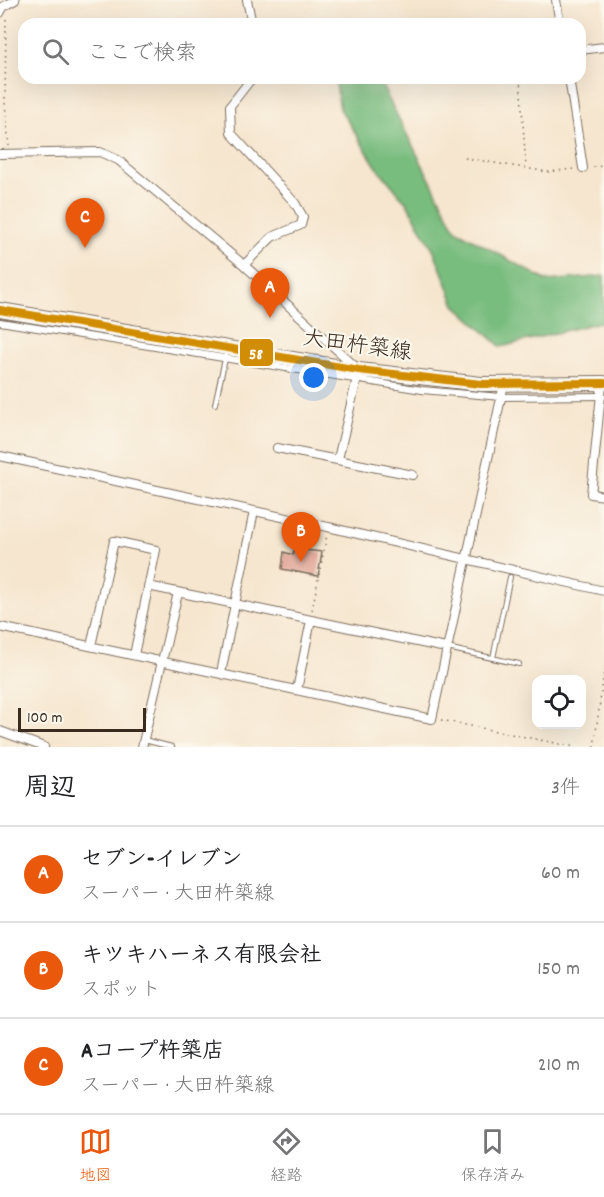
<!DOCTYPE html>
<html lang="ja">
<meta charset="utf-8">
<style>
body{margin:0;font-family:Dekko,"Klee One",sans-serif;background:#f6f6f6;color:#202124}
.controls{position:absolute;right:18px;bottom:18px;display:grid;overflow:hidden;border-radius:12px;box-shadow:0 6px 24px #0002}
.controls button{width:54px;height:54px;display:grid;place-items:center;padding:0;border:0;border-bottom:2px solid #e0e0e0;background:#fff;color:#202124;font:30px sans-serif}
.scale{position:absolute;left:18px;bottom:15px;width:128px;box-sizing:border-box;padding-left:6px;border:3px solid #3b2a1e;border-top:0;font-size:16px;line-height:21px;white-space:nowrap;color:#3b2a1e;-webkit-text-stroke:4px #fbf7ec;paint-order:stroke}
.you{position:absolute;left:314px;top:378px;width:21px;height:21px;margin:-15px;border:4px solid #fff;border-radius:50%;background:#1a73e8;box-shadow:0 0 0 9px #1a73e833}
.badge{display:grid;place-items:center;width:39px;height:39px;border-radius:50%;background:#ea580c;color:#fff;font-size:20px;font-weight:700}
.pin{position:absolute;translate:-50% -50px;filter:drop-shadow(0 2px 3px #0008)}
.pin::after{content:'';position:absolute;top:32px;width:21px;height:18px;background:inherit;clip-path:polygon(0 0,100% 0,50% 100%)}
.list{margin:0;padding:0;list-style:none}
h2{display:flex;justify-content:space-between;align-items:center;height:78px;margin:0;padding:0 24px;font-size:26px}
h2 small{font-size:20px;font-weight:400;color:#757577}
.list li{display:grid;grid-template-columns:39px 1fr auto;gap:18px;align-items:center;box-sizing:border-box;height:96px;padding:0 24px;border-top:2px solid #e0e0e0}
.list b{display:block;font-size:22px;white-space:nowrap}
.list p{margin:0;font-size:20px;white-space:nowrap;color:#757577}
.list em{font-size:20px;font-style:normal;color:#757577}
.icon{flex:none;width:33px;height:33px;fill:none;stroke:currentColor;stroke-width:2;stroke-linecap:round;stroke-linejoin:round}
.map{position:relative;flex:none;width:604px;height:747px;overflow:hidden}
.search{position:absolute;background:#fff;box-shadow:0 6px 24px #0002;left:18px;right:18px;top:18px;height:66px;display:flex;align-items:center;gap:15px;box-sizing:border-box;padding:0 21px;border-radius:18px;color:#757577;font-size:22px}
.sheet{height:366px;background:#fff}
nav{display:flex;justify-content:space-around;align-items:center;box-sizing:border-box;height:84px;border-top:2px solid #e0e0e0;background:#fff;font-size:16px;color:#757577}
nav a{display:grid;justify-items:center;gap:3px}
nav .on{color:#ea580c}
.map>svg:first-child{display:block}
.forest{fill:#78bc7e;stroke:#5a734e;stroke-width:1.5}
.building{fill:#e2a79a}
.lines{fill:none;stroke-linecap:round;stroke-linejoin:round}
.service-casing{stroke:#7c6c5c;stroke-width:6}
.pedestrian-casing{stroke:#7c6c5c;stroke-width:8}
.minor-casing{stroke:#7c6c5c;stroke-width:10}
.primary-casing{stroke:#7c6c5c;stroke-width:16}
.path{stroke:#7c6c5c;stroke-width:1.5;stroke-dasharray:1.5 4.5;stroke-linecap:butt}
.service{stroke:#fff;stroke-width:4}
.pedestrian{stroke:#fff;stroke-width:6}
.minor{stroke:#fff;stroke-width:8}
.primary{stroke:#fff;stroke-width:14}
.bus-1-casing{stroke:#fbf7ec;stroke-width:12}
.bus-1{stroke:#d18d06;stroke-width:8}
.labels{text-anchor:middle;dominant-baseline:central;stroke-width:4.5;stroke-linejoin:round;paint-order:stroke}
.street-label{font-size:22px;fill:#3b2a1e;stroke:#fbf7ec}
.line-badge{stroke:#fbf7ec;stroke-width:2}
.badge-label{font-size:16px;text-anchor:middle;font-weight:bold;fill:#fff}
</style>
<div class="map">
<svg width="604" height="747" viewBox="0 0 604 747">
<rect width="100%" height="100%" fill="#fbf7ec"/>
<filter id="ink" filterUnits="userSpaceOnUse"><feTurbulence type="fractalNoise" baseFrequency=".0167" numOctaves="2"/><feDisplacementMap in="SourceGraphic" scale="12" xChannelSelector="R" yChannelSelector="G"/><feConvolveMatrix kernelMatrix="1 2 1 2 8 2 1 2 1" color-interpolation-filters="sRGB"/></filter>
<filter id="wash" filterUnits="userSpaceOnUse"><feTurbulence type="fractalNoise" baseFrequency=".008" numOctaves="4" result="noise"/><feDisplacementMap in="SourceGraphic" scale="24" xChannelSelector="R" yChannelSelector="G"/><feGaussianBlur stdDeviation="1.35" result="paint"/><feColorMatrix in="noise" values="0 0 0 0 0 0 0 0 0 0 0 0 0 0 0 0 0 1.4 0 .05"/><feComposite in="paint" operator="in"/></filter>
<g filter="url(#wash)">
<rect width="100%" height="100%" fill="#f6e6cf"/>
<path class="forest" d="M335,78H378L456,230L547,281L604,276V321L501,347L455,305L434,251L408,205L376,166L340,109Z"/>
<g id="blocks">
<path class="building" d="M295,549L322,552L318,576L282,569L284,552L293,555Z"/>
</g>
</g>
<g filter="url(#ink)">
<use href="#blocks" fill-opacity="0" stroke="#7c6c5c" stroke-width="1.5"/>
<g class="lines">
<defs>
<path id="service" d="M215,404L227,350
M447,648L519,664
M493,658L510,577
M144,740L172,747"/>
<path id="pedestrian" d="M0,322L422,390L501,397L603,396"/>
<path id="minor" d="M247,0L252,24
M556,0L560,24
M0,13L4,6L15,0
M580,50L604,47
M569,78L583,168
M0,154L100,152L118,160L244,265L272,237L301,225L303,217L295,203L231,133L230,106L252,78
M244,265L359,370L338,459
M602,384L591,494L604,496
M277,448L413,475
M0,456L328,527L604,591
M148,586L446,648
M0,627L432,719L504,384
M91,646L114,541L156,550L134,655
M221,673L254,511
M297,690L311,620
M0,731L44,747
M142,747L178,593"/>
<path id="primary" d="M0,310L359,370L481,384L604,383"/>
</defs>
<use href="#service" class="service-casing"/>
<use href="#pedestrian" class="pedestrian-casing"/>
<use href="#minor" class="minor-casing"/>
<use href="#primary" class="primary-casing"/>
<path class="path" d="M6,19L5,102L9,146
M520,78L526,168
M465,158L548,172L573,169
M593,167L604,166
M312,610L327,535
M441,720L575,747
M594,747L604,671"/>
<use href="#service" class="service"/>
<use href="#pedestrian" class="pedestrian"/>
<use href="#minor" class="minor"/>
<use href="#primary" class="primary"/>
<defs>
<path id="bus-1" d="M0,310L359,370L481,384L604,383"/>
</defs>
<use href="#bus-1" class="bus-1-casing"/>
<use href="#bus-1" class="bus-1"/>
</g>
</g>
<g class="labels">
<g class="street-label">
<text transform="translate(357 347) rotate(8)">大田杵築線</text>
</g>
</g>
<rect class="line-badge" x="239" y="338" width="35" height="29" rx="6" fill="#d18d06"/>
<g class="badge-label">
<text x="256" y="359">58</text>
</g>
</svg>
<div class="controls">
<button><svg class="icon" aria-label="locate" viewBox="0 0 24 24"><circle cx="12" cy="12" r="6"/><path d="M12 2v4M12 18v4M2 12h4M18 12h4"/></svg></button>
</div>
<div class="scale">100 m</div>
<div class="you"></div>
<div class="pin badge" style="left:270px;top:318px">A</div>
<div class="pin badge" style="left:301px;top:562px">B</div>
<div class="pin badge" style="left:85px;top:248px">C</div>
<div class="search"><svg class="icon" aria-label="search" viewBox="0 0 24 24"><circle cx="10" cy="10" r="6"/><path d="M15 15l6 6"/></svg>ここで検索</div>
</div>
<section class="sheet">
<h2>周辺<small>3件</small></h2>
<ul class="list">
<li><span class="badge">A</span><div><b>セブン-イレブン</b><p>スーパー · 大田杵築線</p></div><em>60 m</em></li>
<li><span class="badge">B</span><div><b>キツキハーネス有限会社</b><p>スポット</p></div><em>150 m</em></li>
<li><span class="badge">C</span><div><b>Aコープ杵築店</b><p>スーパー · 大田杵築線</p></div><em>210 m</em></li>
</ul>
</section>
<nav>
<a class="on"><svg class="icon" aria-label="map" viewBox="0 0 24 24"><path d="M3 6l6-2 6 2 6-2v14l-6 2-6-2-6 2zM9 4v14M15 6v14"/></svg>地図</a>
<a><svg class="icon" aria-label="directions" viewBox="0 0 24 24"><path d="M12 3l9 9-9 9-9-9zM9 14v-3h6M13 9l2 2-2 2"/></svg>経路</a>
<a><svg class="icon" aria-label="saved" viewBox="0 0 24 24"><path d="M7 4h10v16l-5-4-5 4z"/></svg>保存済み</a>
</nav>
